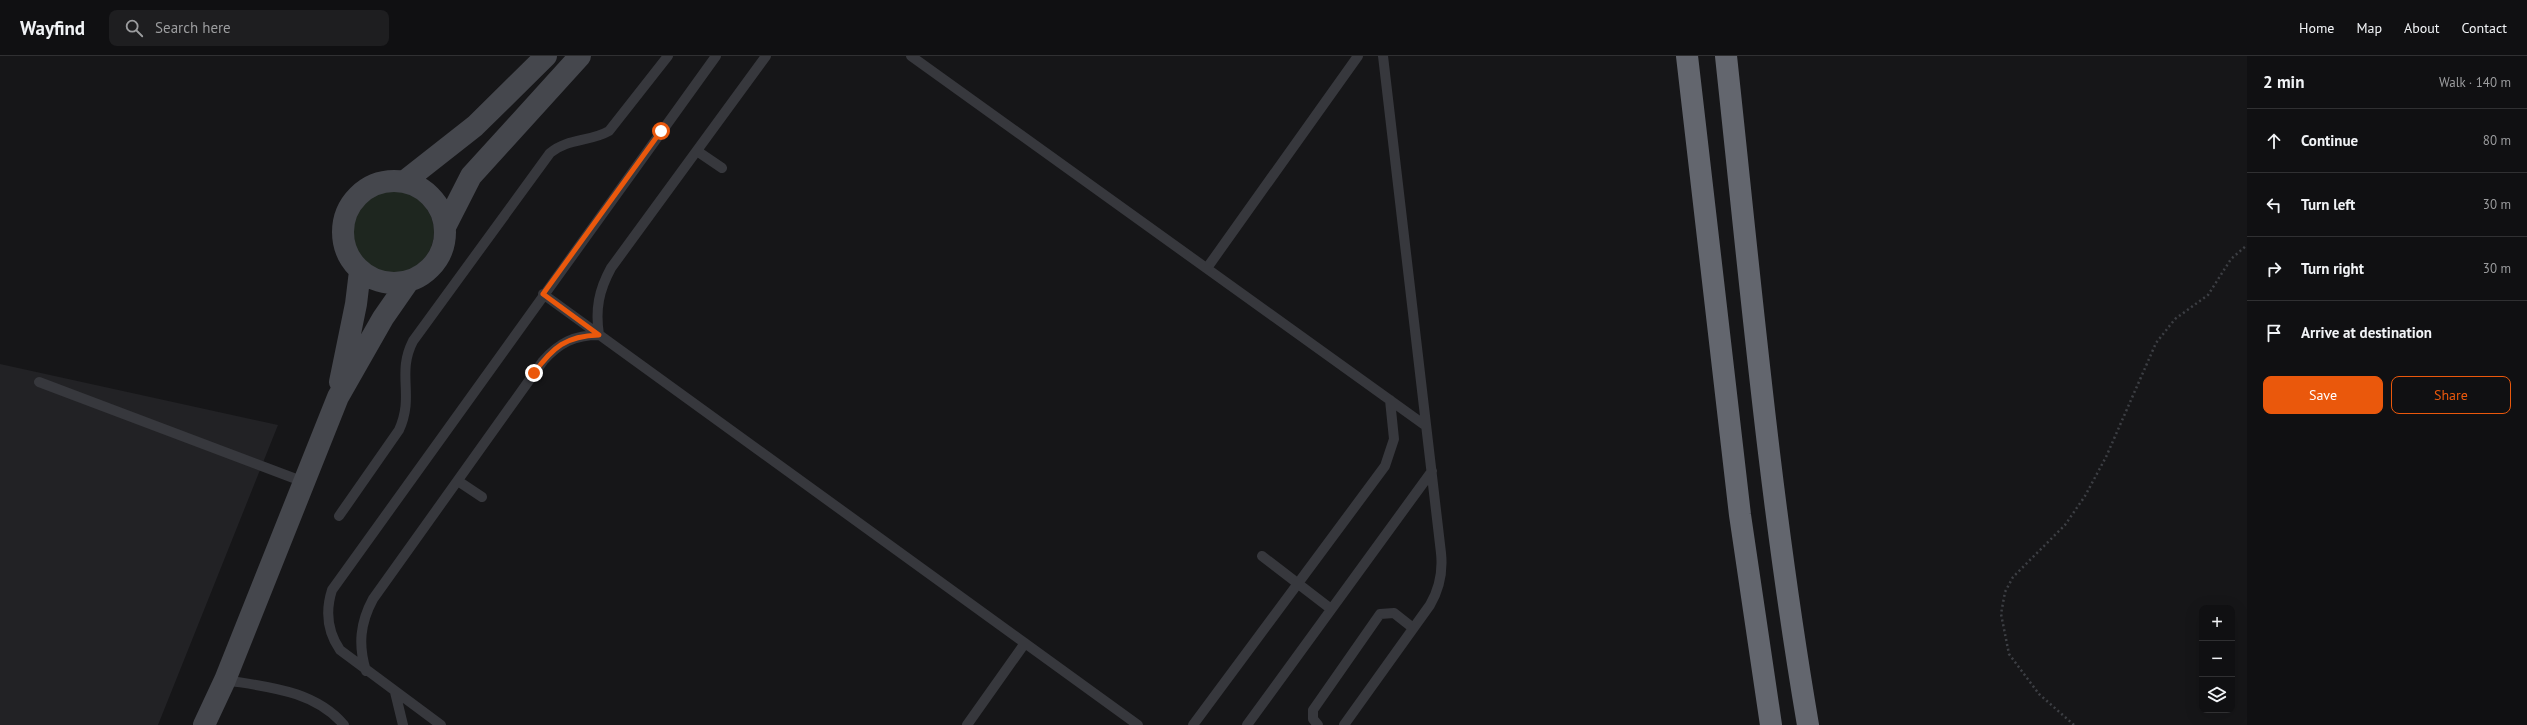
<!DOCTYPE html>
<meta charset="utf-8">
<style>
body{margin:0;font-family:"PT Sans",sans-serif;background:#1e1e20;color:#f1f3f6}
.controls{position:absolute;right:12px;bottom:12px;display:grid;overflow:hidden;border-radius:8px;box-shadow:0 4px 16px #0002}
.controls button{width:36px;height:36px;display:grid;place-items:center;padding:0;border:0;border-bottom:1px solid #303032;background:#101012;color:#f1f3f6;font:20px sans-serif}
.stop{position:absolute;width:12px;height:12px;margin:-9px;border:3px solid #ea580c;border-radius:50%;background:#fff}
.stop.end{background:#ea580c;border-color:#fff;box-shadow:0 1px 4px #0008}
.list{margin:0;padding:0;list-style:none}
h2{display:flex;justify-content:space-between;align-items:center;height:52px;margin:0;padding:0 16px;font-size:17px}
h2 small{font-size:13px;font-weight:400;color:#9c9d9f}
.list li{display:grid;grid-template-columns:26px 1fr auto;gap:12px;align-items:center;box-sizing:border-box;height:64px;padding:0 16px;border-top:1px solid #303032}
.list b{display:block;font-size:15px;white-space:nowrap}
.list em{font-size:13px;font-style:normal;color:#9c9d9f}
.actions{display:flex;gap:8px;padding:12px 16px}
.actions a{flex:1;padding:9px 0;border:1px solid #ea580c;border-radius:8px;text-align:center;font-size:14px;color:#ea580c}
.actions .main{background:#ea580c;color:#fff}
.icon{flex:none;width:22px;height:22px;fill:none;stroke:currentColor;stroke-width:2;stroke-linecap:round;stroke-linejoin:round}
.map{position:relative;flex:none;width:2247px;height:669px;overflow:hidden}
header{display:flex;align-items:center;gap:24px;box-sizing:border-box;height:56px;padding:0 20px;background:#101012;border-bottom:1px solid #303032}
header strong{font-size:19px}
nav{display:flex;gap:22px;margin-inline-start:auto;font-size:14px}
.search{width:280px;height:36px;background:#1e1e20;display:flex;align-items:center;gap:10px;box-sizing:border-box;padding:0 14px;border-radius:8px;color:#9c9d9f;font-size:15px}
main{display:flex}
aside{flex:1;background:#101012}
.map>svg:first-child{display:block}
.built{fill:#222225}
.green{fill:#1e261f}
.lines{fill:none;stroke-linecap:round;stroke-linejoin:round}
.path{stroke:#3d3f44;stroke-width:2.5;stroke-dasharray:2 3;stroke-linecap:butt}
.lane{stroke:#37383d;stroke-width:10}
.secondary{stroke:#45474d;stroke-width:22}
.highway{stroke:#63666e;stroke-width:22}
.route{stroke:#ea580c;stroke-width:5}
</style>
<header>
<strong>Wayfind</strong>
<div class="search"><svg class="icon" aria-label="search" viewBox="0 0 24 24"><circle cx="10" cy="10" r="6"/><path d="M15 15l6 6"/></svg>Search here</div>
<nav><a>Home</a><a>Map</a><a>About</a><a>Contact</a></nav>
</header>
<main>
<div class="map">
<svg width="2247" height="669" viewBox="0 0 2247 669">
<rect width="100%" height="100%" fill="#161618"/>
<path class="built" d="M0,308L278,369L158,669H0Z"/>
<path class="green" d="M352 176a41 41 0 1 1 82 0a41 41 0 1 1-82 0Z"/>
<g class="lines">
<path class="path" d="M2074,669L2039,638L2009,598L2001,558L2005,536L2013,521L2065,469L2085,440L2106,401L2156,287L2175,263L2208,239L2231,203L2247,189"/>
<path class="lane" d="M911,0L1426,370
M697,95L722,112
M1207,212L1358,0
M543,238L1138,669
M39,326L304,426
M458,425L482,441
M339,460L399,374C415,339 396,318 413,285L550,97C568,82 590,86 609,75L668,0
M1262,500L1331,553
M366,615C358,589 360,567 373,543L543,305C559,287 574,279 599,279C595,253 599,234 611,212L766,0
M225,624C267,631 314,634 344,669
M395,636L403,669
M441,669L340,594C327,575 325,556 332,534L716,0
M967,669L1025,587
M1193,669L1385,410L1394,383L1390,344
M1247,669L1432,415
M1318,669L1313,663V654L1380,558L1394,557L1413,572
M1344,669L1430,549C1440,532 1443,516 1441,497L1383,0"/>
<path class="secondary" d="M343 176a51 51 0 1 1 102 0a51 51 0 1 1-102 0Z
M405,125L475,70L546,0
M445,171L471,120L580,0
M340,326L356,248L360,215
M204,669L225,624L338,341L383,262L408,226"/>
<path class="highway" d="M1687,0L1740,459L1771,669
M1726,0C1750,223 1770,447 1808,669"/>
</g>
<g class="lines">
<path class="route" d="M534,317C553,291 566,280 599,279L543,238L661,75"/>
</g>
</svg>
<div class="controls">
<button>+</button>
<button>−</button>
<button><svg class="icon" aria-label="layers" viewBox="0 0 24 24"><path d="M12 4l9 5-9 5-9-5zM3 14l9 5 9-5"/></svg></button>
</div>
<div class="stop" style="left:661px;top:75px"></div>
<div class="stop end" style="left:534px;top:317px"></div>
</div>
<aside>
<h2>2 min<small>Walk · 140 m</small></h2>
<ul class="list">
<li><svg class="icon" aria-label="ahead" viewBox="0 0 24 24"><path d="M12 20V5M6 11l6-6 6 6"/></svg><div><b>Continue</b></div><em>80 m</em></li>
<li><svg class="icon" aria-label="left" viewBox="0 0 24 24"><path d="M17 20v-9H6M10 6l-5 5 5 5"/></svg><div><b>Turn left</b></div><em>30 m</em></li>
<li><svg class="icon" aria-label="right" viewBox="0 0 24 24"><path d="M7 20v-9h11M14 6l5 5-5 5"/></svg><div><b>Turn right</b></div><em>30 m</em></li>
<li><svg class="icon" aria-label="arrive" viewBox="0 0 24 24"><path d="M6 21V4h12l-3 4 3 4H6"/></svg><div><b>Arrive at destination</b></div></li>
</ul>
<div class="actions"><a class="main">Save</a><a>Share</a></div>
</aside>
</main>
